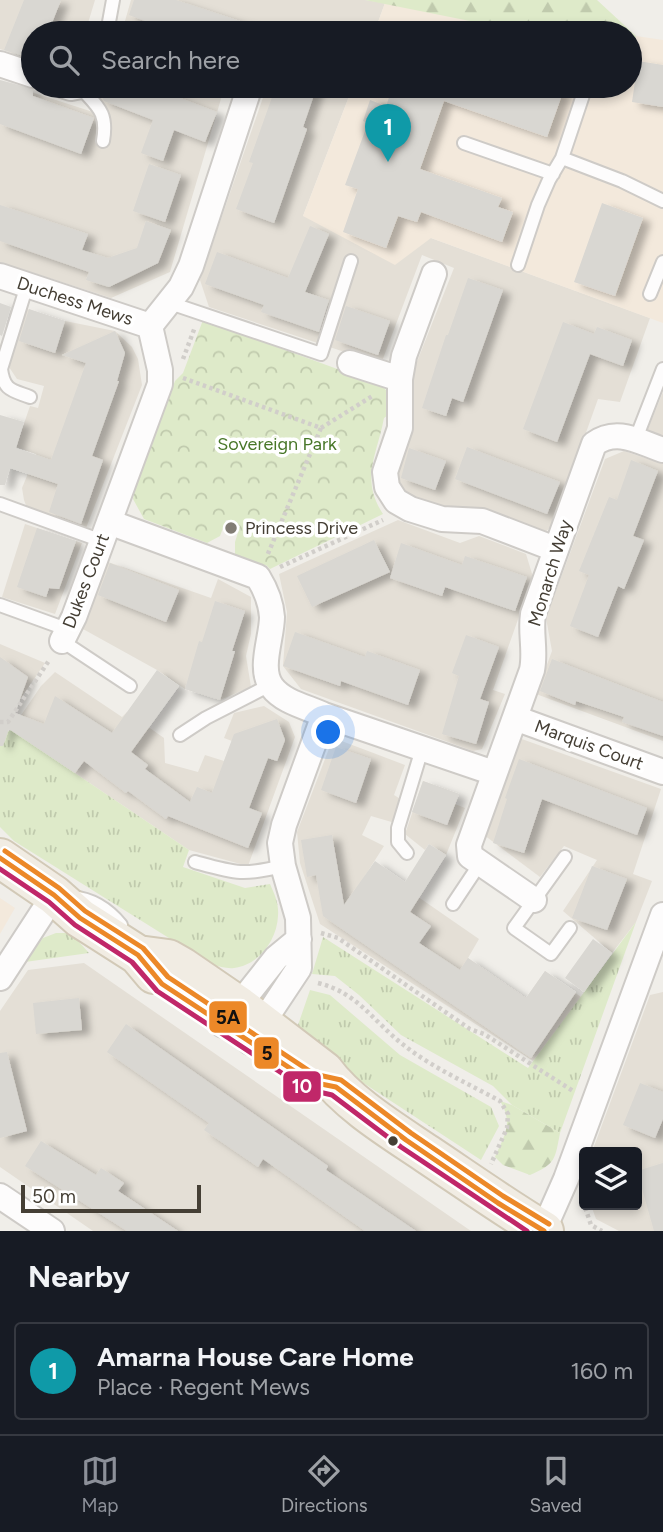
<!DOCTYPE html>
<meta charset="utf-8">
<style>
body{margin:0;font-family:Figtree,sans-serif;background:#242831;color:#f1f3f6}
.controls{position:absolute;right:21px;bottom:21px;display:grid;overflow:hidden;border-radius:7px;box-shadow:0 4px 10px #0003}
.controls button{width:63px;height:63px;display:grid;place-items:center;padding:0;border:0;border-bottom:2px solid #363941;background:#171b24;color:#f1f3f6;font:35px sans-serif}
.scale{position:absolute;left:21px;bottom:18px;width:180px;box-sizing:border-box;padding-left:7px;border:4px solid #453f35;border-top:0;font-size:19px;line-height:24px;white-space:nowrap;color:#453f35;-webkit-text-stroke:5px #fff;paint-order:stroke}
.you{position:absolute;left:329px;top:733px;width:24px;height:24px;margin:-18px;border:5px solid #fff;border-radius:50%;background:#1a73e8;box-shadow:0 0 0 10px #1a73e833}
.badge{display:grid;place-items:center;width:46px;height:46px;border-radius:50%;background:#8c9099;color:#fff;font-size:23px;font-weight:700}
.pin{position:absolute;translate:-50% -58px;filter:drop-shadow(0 2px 4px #0008)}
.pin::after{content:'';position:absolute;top:37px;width:24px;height:21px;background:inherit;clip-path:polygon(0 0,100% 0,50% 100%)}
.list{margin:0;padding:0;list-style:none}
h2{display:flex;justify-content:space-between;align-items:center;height:91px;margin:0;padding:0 28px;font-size:30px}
h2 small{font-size:23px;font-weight:400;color:#9ea1a6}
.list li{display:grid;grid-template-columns:46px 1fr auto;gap:21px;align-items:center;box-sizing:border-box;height:98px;margin:0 14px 14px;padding:0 14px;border:2px solid #363941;border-radius:7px}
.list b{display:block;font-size:26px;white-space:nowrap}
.list p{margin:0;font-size:23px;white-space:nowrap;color:#9ea1a6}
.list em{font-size:23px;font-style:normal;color:#9ea1a6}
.icon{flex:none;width:38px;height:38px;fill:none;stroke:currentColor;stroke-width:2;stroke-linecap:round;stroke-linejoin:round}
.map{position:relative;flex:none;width:663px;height:1231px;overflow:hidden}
.search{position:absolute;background:#171b24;box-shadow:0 4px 10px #0003;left:21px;right:21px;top:21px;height:77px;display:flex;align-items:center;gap:18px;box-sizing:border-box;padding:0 24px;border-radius:38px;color:#9ea1a6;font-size:26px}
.sheet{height:203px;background:#171b24}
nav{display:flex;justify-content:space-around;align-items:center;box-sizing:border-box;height:98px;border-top:2px solid #363941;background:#171b24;font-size:19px;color:#9ea1a6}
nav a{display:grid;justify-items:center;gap:4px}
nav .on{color:#8c9099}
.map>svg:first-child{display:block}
.residential{fill:#e4dfd6}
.commercial{fill:#f3e9dc}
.grass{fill:url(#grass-tufts)}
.forest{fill:url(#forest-firs)}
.park{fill:url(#park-crowns)}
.building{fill:#d9d7d2;filter:url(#shadow)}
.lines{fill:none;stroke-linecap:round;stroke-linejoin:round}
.lane-casing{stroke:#cecbc7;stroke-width:16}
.street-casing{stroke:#cecbc7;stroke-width:28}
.primary-casing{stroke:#d2c9b7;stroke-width:42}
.path{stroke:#d1ceca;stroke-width:4.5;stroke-dasharray:3.5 3.5;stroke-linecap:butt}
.lane{stroke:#fdfcfc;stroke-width:12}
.street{stroke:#fdfcfc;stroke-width:24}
.primary{stroke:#f1ece3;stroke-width:38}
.bus-1-casing{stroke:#fff;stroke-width:10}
.bus-2-casing{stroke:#fff;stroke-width:10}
.bus-3-casing{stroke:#fff;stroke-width:10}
.bus-1{stroke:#ec8828;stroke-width:5}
.bus-2{stroke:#c02769;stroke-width:5}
.bus-3{stroke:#ec8828;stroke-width:5}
.poi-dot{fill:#817c74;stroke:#fff;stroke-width:2.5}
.bus-dot{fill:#453f35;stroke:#fff;stroke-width:2.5}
.labels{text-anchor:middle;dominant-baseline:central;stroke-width:7;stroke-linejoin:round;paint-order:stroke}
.street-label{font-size:18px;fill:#453f35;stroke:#fff}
.park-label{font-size:18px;fill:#487729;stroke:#fff}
.poi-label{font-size:18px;fill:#453f35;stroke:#fff;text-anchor:start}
.line-badge{stroke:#fff;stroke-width:2.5}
.badge-label{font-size:19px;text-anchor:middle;font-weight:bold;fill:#fff}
.pale-badge-label{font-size:19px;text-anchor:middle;font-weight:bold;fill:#111}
</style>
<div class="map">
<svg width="663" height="1231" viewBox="0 0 663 1231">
<defs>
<pattern id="grass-tufts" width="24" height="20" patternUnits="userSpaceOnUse" patternTransform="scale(1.75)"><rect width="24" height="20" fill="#deeac9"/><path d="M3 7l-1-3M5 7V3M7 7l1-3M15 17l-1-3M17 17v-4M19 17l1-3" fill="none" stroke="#c0caad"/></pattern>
<pattern id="forest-firs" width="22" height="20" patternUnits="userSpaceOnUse" patternTransform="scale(1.75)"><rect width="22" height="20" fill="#deeac9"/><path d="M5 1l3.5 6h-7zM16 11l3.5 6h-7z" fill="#c0caad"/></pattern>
<pattern id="park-crowns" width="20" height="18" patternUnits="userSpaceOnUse" patternTransform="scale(1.75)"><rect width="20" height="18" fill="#deeac9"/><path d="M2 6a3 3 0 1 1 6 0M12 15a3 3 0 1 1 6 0" fill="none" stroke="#c0caad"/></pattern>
<filter id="shadow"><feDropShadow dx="8" dy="4.5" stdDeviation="3.5" flood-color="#0004"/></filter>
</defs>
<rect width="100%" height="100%" fill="#f0eee9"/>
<path class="residential" d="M0,0H95L85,33H33V60L0,49Z
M131,0H365L385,3L374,33H141L123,28Z
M0,82L93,112L103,86H205L223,92L170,272L111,298L0,262Z
M267,86H353L303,216L431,238L650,318L620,402L598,399L553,525L541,536L461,506L444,513L400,492L391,476L407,387L454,268L422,255L381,364L209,307L200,280Z
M27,309L65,321L115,331L132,347L138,359L142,385L86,528L27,508L24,500L22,488L36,454L16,447L30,406L38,408L44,386L17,379L9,367Z
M663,392V436L647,431Z
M624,451L663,464V741L536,694L552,651L546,618L605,459Z
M398,520L460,543L479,536L526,554L533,577L493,690L505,694L482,749L473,751L301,689L283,666L287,612L279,574Z
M25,524L82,543L55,614L2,597Z
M108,562L211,598L218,579L251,597V634L246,656L251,687L220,700L185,689L157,670L83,629Z
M0,644L45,663L8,717L0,720Z
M55,672L122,717L127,712L164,738L165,763L198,772L205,755L224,761L232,741L224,738L234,713L264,706L289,722L295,737L248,866L189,850L11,730L41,686Z
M519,738L661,789L633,874L652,881L636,922L612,953L563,911L597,860L564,846L540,877L484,835Z
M339,740L405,765L394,795L402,800L395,823L371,816L362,835L384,846L363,879L398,883L479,939L468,958L526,998L545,971L581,997L533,1061L320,924L300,863L297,832L330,746Z
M423,781L459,794L455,804L465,808L446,855L429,844L425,850L405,834Z
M84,963L471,1231H93L0,1167V1011L28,970Z
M663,992V1231H619L596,1219L591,1205H637V1152H592L650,995Z"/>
<path class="commercial" d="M385,3L530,33H374Z
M636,36L663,40V323L431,238L395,265L303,216L353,86H630V54Z
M0,898L15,908L0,934Z"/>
<path class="grass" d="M11,730L189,850L183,867L245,888L270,884C275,895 279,904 278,916C277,940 259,965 234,968C227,969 219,966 212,965L14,841L0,827V735Z
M636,922L560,1133L512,1105L493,1086L401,1035L359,995L335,976L312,974L323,937L528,1068Z
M56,933H71L89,953L25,962L43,938Z
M310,990L330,995L400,1055L491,1107L499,1126L481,1160L310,1048L298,1025Z"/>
<path class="forest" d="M365,0H597L636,36L630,54V33H530Z
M500,1101L512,1105L560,1133C555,1159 556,1164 530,1175L503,1165L495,1157C504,1136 514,1123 500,1101Z"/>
<path class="park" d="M203,320L381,385L391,395V413L384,418C377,455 360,479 383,514L270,569L266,565L260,566L235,556V542L240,526L226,520L220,536L207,543L144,519L133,499L135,486L175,381L183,373Z"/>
<path class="building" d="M24,0H61L48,33H33V59L4,50Z
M134,0H176L268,30L267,33H177L129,15Z
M638,61L663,65V107L632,102Z
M0,80L33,89V96L94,118L81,154L0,124Z
M108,86H149L217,112L205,142L174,130L163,161L141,153L153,120L104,101L103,99Z
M276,86H317L303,127L307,129L274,223L236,209L253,163L249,162Z
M393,86H546L563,92L547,137L444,101L420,169L502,198L498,207L513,212L502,242L421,212L417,222L398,216L386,248L343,232L358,189L345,185L368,123L363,121L370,100L386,106Z
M149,164L181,175L165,222L133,211Z
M602,203L643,218L615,296L574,282Z
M0,205L88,234L82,250L108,258L137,248L146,221L171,230L158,263L109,287L86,280L89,272L0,241Z
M310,226L329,234L305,292L329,300L319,332L261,312L264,305L205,284L217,252L288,278Z
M468,278L503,290L463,402L452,398L446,416L422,408L446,335H448Z
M0,303L11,307L2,336L0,335Z
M346,306L390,321L378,355L335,340Z
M29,309L65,321L55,353L19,341Z
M563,322L594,334L597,327L632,340L623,366L590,354L557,442L523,429Z
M115,331L125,353L117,381H119L92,456L103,460L81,524L49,512L58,484L10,468L5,485H0V415L24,422L16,448L51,460L86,363L62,355Z
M467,447L560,482L547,514L455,479Z
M409,448L446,461L435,490L401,478Z
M631,460L658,471L633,536L644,540L624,589L618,586L598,637L570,626L589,575L579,571L609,497L617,500Z
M37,528L76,541L59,589L49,588L46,597L17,587Z
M374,540L390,572L312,607L297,576Z
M401,543L462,565L465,556L527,577L515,611L445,587L442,596L390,578Z
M110,563L179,590L166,622L98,595Z
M215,601L245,611L232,651H235L220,700L185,689L199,641L202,642Z
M295,632L365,657L367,651L420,670L408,705L341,681L340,686L283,666Z
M466,635L499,647L480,699L489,702L476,744L442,734L459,676L452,673Z
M0,657L28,677L15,713L44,724L55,696L112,733L157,670L179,686L131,752L148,765L145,769L190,802L197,787L212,793L234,734L277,719L285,740L277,761L268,758L249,808L262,813L248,848L168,816L166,819L128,791L126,793L84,761L75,773L9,729L3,746H0Z
M552,659L663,702V736L622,722L624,717L576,701L575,705L540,691Z
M336,747L371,759L356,803L321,790Z
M519,759L647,808L637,835L542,799L524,853L493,843L507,799L505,798Z
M423,781L459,794L447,825L412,812Z
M332,835L344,905L375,861L405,882L429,844L446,855L410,912L431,926L419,943L460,970L468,958L526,998L545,971L576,992L531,1058L323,916L316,875L307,877L301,840Z
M592,866L627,879L607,930L572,918Z
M593,939L612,953L584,992L565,978Z
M79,998L82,1030L36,1034L33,1003Z
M126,1024L328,1166L326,1170L416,1231H365L263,1159L258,1167L204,1130L209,1123L107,1052Z
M7,1052L27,1131L0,1138V1053Z
M640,1083L663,1092V1119L655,1138L623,1125Z
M41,1141L96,1175L101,1168L124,1183L118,1191L178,1231H127L25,1166Z
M663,1163V1231H654L637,1171Z"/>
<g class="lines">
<defs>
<path id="lane" d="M107,33L113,0
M80,87C98,107 108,112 103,141
M464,143L553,174
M562,158L622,181L663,201
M518,265L538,205L549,180L562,158L586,86
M27,285L1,369C4,391 12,390 30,397
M650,294L663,262
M170,303L321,354L351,261
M635,441L663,369
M0,504L102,541
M0,605L69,630
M62,641L130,686
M180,735L206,718L270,685
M407,853L398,842V828L422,749
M565,857L514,928L551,954L570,928
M195,862C235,873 242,876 283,866
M72,897C92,899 108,909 121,925
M453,904L479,865"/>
<path id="street" d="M0,64L33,75
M65,86L71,88L81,86
M434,274L404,356L400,379V428L385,472L387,487L396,501L410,509L442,519L482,521L555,549
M0,276L150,326
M150,326L181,287L191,266L250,86
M350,363L400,379
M109,522L258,577C266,590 271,602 272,617C272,638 258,669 272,687C283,702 307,707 324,715L284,825L280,843L283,866L298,918L299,968L250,1042
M62,641L74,617L160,384V370L150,326
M324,715L494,773
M515,718L663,772
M534,900L470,856L469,845L532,670C536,651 530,633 533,614L594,444C617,427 639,442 663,450
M0,978L54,895
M223,1025L276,958L299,939
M0,1196L52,1231
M543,1231L566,1179L663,915"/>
<path id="primary" d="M0,858L54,895L80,918L138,955L154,974
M138,955L168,959L182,967L239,1006L324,1071C348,1104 393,1131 427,1154C466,1180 504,1207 544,1231"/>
</defs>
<use href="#lane" class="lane-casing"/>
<use href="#street" class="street-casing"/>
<use href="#primary" class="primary-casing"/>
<path class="path" d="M183,359L195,327
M183,378L321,428L267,556
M321,428L374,395
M280,567L383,520
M0,722H8L50,659
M321,933L338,938L470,1029L484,1034L573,1091
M318,983C359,993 373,1022 405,1046C433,1068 469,1084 500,1101L508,1114L507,1128L491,1164
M583,1201L591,1225L602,1231"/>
<use href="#lane" class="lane"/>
<use href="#street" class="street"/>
<use href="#primary" class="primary"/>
<defs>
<path id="bus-1" d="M0,858L54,895L80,918L138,955L162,984L311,1082L336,1087L406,1140L498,1203L544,1231"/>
<path id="bus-2" d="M0,869L49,902L75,925L132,962L157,991L306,1089L332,1095L401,1147L527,1231"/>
<path id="bus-3" d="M5,851L59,888L85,911L143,948L168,977L314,1074L341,1080L411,1133L503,1196L549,1224"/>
</defs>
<use href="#bus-1" class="bus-1-casing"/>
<use href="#bus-2" class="bus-2-casing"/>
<use href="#bus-3" class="bus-3-casing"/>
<use href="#bus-1" class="bus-1"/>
<use href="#bus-2" class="bus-2"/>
<use href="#bus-3" class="bus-3"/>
</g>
<circle class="poi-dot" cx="231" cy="528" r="7"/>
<circle class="bus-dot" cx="393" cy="1141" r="6"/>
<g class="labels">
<g class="street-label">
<text transform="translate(75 301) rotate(18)">Duchess Mews</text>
<text transform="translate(550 573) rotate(-73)">Monarch Way</text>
<text transform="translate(86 581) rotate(-69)">Dukes Court</text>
<text transform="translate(589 745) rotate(20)">Marquis Court</text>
</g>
<g class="park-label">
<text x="277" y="444">Sovereign Park</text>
</g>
<g class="poi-label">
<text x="245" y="528">Princess Drive</text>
</g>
</g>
<g class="line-badge">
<rect x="208" y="1000" width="40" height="34" rx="7" fill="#ec8828"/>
<rect x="253" y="1036" width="27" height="34" rx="7" fill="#ec8828"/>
<rect x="282" y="1070" width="40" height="33" rx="7" fill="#c02769"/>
</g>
<g class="badge-label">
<text x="302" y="1093">10</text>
</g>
<g class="pale-badge-label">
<text x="228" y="1024">5A</text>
<text x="267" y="1060">5</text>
</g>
</svg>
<div class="controls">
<button><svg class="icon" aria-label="layers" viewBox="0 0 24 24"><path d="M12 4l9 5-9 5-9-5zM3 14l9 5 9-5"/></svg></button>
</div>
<div class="scale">50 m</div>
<div class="you"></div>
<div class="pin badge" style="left:388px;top:162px;background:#0f9aa8">1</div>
<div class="search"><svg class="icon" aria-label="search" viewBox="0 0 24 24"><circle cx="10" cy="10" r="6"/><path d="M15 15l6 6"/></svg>Search here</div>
</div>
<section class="sheet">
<h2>Nearby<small></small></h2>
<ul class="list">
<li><span class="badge" style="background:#0f9aa8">1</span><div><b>Amarna House Care Home</b><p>Place · Regent Mews</p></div><em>160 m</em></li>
</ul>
</section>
<nav>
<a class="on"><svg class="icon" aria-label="map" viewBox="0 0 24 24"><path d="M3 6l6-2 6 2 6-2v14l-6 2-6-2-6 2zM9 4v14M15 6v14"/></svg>Map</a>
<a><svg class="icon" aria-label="directions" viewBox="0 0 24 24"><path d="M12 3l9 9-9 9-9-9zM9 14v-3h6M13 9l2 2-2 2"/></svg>Directions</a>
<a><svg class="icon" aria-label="saved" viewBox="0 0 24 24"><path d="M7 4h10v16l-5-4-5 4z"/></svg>Saved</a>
</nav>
